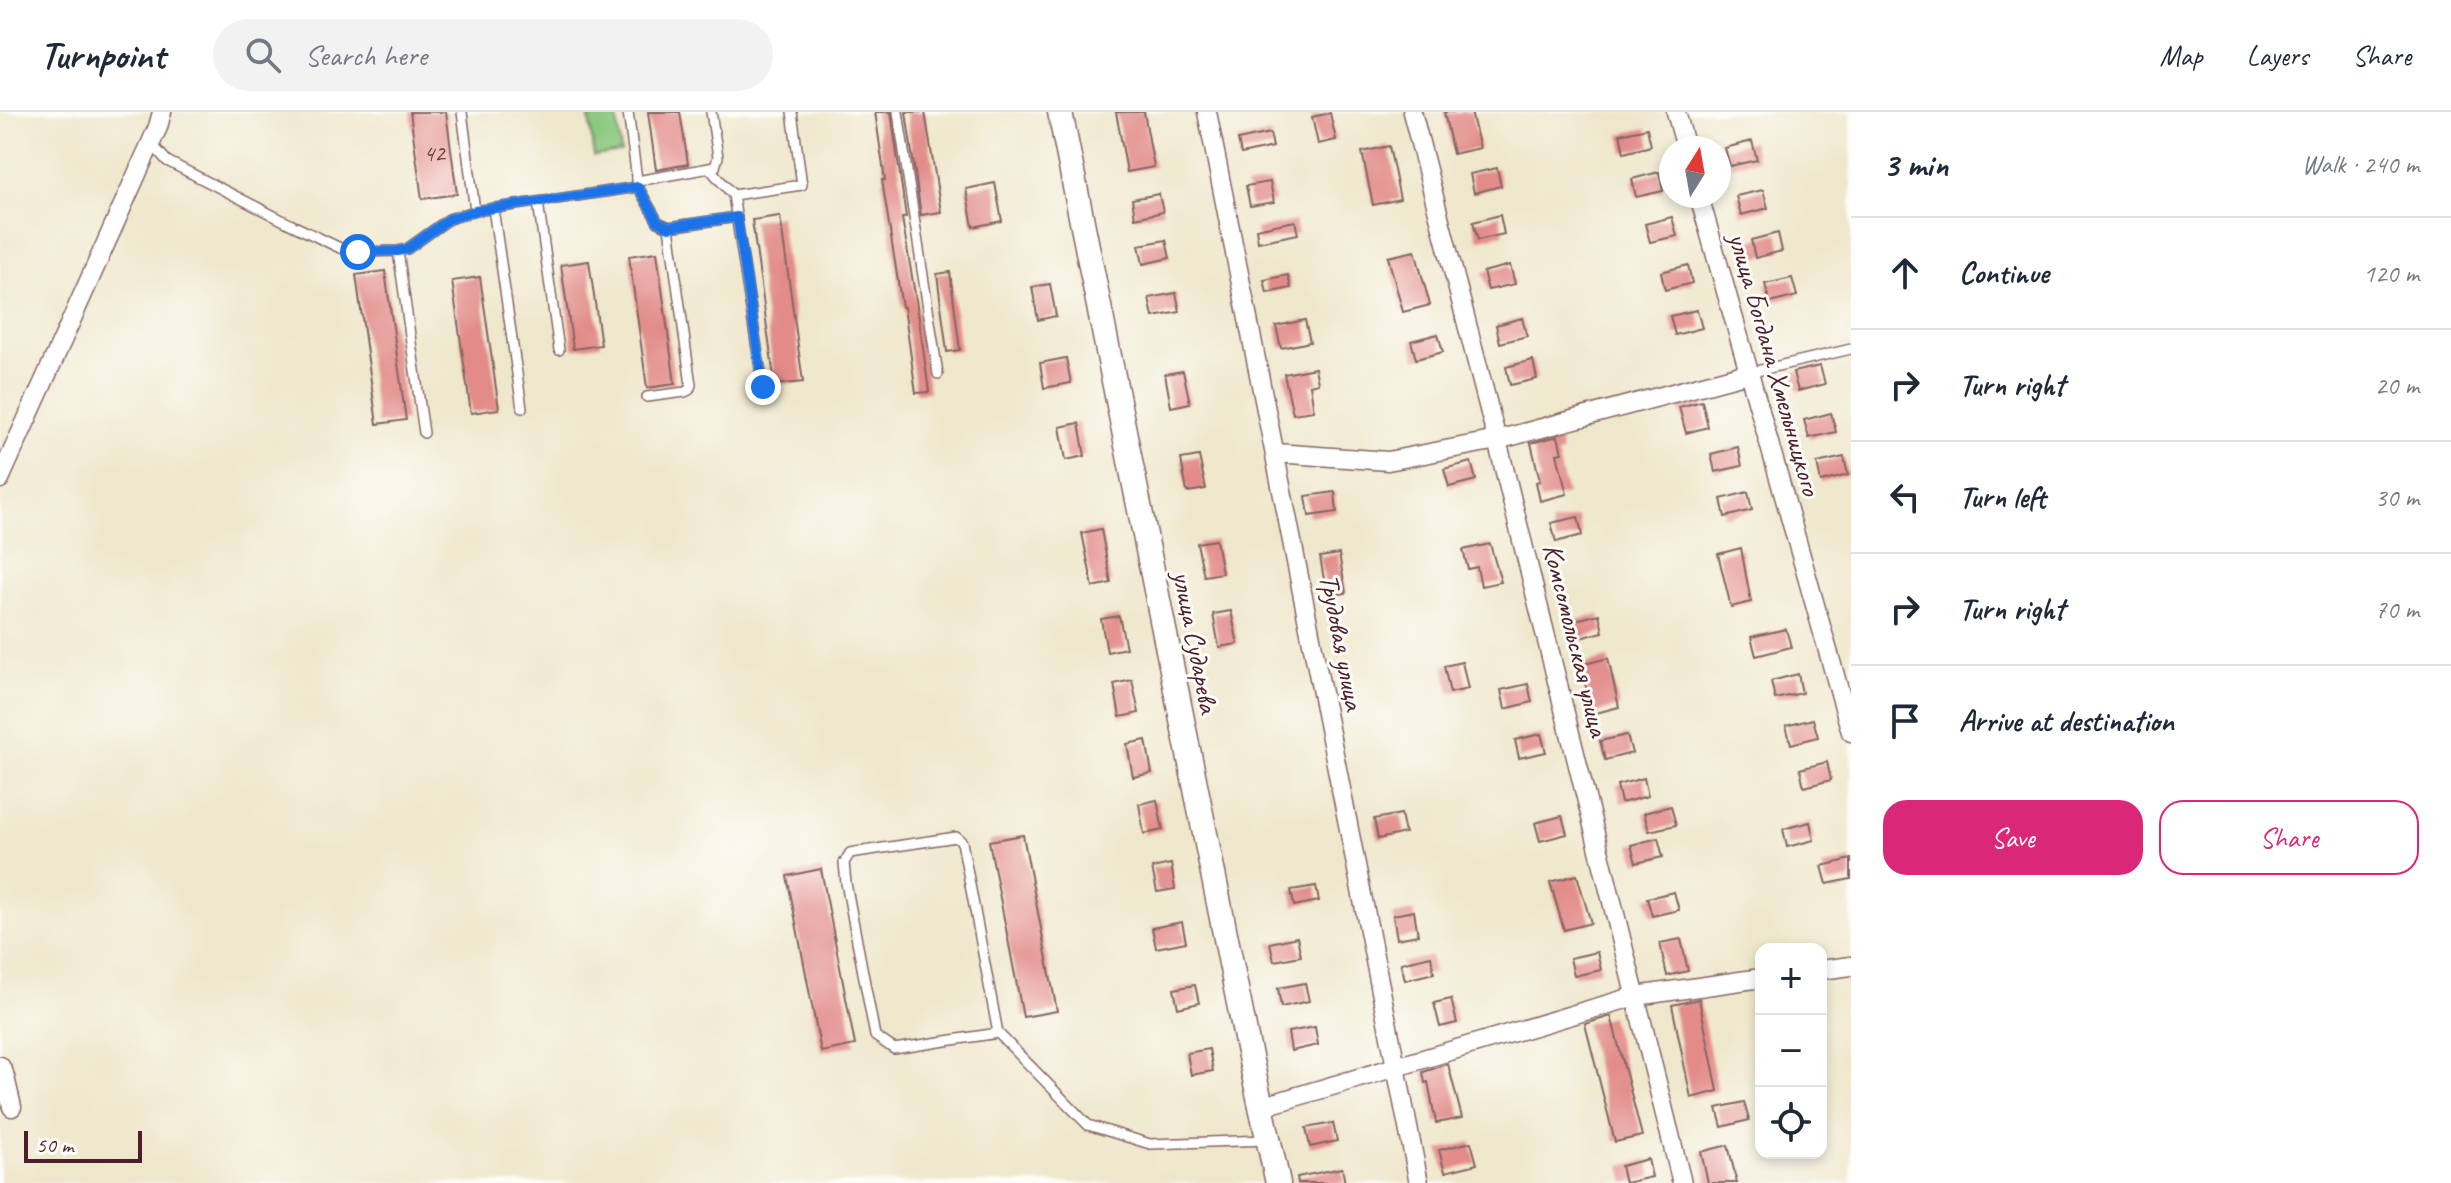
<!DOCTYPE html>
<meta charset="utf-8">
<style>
body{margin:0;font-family:Caveat,sans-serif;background:#f2f2f3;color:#1f2937}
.controls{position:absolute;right:24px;bottom:24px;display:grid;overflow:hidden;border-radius:16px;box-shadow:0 4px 12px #0003}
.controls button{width:72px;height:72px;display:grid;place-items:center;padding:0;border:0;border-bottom:2px solid #e0e1e3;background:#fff;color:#1f2937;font:40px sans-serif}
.compass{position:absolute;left:1659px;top:24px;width:72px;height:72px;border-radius:50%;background:#fff;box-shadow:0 4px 12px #0003;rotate:11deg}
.scale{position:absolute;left:24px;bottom:20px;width:118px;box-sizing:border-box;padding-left:8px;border:4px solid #4a1f2b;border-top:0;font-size:22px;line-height:28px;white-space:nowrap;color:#4a1f2b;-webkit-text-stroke:6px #fdfcf7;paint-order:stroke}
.stop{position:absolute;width:24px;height:24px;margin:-18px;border:6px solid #1a73e8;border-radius:50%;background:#fff}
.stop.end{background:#1a73e8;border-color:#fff;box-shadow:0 2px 8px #0008}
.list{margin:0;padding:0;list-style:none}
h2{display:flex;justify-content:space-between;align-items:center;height:104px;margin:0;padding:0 32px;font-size:34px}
h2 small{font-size:26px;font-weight:400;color:#747a83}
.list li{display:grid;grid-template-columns:52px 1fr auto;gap:24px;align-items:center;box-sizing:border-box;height:112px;padding:0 32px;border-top:2px solid #e0e1e3}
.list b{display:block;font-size:30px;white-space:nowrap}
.list em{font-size:26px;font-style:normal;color:#747a83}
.actions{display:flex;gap:16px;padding:24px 32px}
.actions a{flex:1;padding:18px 0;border:2px solid #db2777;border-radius:24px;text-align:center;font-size:28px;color:#db2777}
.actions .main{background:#db2777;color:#fff}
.icon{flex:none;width:44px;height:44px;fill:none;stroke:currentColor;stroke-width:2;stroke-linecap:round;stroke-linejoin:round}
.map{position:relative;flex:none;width:1851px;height:1071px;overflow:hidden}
header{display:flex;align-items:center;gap:48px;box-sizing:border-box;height:112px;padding:0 40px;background:#fff;border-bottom:2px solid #e0e1e3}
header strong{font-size:38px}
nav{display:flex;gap:44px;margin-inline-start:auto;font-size:28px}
.search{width:560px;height:72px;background:#f2f2f3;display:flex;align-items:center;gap:20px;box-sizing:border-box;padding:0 28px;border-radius:44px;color:#747a83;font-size:30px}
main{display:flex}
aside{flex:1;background:#fff}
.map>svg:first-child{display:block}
.green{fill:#8bc97f;stroke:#6a7455;stroke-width:2}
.building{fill:#e28b89}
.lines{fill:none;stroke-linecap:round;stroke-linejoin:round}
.service-casing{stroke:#846563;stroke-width:12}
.minor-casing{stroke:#846563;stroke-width:21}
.tertiary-casing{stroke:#846563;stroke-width:27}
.service{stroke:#fff;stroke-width:9}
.minor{stroke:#fff;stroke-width:18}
.tertiary{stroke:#fff;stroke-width:24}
.route{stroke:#1a73e8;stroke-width:10}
.labels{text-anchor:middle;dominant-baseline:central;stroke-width:6;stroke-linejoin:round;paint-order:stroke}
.number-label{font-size:24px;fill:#703a42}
.street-label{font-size:28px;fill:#4a1f2b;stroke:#fdfcf7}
</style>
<header>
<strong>Turnpoint</strong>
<div class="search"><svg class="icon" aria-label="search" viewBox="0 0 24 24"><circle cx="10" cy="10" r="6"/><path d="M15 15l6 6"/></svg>Search here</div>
<nav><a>Map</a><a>Layers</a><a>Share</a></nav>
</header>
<main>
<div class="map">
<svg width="1851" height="1071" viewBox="0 0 1851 1071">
<rect width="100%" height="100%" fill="#fdfcf7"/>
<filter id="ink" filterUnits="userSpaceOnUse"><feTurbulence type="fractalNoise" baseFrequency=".0125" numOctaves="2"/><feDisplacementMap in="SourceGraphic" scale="16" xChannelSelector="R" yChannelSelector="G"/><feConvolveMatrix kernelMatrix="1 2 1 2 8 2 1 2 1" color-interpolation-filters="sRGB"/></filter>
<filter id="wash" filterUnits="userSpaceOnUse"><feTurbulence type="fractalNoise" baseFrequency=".006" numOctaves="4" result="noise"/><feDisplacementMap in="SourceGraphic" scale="32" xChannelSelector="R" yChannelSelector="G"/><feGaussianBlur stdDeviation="1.8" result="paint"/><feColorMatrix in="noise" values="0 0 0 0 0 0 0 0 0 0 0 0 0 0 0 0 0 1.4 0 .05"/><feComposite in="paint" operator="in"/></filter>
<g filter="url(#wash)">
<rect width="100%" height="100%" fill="#efe7cc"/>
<path class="green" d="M616,1L621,40L594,44L589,5Z"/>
<g id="blocks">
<path class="building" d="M410,0H446L457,82L422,87Z
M648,0H680L688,52L656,58Z
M875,0H891L906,105L902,106L918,200L929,280L916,281L904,195H902L882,68H885Z
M906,0H925L941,100L921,103Z
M1116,0H1144L1154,55L1127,60Z
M1444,0H1471L1480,36L1453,42Z
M1330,1L1336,28L1318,32L1312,5Z
M1647,16L1651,34L1624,41L1620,22Z
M1270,21L1273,35L1241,42L1238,28Z
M1752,29L1757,48L1730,54L1725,36Z
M1389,34L1400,87L1373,93L1362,40Z
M1497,56L1501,74L1474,81L1470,62Z
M1659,60L1663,79L1636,85L1632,67Z
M1270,70L1274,90L1250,94L1246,74Z
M995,71L1002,109L973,115L966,77Z
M1763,78L1768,96L1741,103L1736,84Z
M1159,82L1163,100L1135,106L1132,87Z
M1500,103L1504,122L1478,128L1473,110Z
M780,104L803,270L775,273L752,108Z
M1672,105L1677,124L1650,130L1645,112Z
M1295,109L1298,122L1258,130L1256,117Z
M1778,121L1782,139L1755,146L1751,128Z
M1166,128L1170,146L1143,152L1139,133Z
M1415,139L1430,193L1403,200L1388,145Z
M657,140L675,272L647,276L629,144Z
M589,149L601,233L573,237L561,153Z
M1510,153L1515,172L1488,178L1483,160Z
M1688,153L1692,171L1665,178L1661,160Z
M385,159L406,308L377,312L356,163Z
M950,160L960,238L947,240L937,162Z
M1288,163L1291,176L1267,181L1264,168Z
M480,165L499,297L471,301L452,169Z
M1792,166L1797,184L1770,191L1765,172Z
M1050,172L1056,204L1038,208L1032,175Z
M1176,181L1180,200L1153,205L1149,186Z
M1697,198L1702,216L1675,223L1670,204Z
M1522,206L1527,224L1500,231L1496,213Z
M1305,208L1310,230L1281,236L1276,214Z
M1438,222L1443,240L1416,247L1411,229Z
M1066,246L1071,271L1044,276L1040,251Z
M1533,248L1537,267L1510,273L1506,255Z
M1820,254L1825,272L1798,279L1793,260Z
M1315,256L1318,271L1310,273L1314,299L1293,302L1284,262Z
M1183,259L1190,291L1171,295L1165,262Z
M1702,289L1708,315L1686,321L1679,295Z
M1831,301L1836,320L1809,326L1804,308Z
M1079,311L1085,344L1066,348L1060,315Z
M1558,324L1562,341L1557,342L1567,382L1540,389L1536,370L1540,369L1531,331Z
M1738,335L1742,354L1715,360L1711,342Z
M1199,344L1206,377L1187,380L1181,347Z
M1844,345L1848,363L1821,370L1817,351Z
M1471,350L1476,368L1449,375L1444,357Z
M1335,380L1337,400L1309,404L1306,384Z
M1748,380L1752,398L1725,405L1721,387Z
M1578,405L1582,423L1556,430L1551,411Z
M1101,417L1111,471L1093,475L1082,421Z
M1216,428L1222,461L1204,464L1197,431Z
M1490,432L1501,470L1481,474L1477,455L1468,457L1463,438Z
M1741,436L1751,490L1731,495L1718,442Z
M1339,442L1346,481L1327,484L1320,445Z
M1231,499L1238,532L1219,535L1213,502Z
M1599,502L1603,520L1576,527L1572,509Z
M1119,504L1126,536L1107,540L1101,507Z
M1786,517L1791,535L1756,544L1751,525Z
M1608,546L1619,595L1592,602L1581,553Z
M1462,550L1468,577L1450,581L1444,554Z
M1798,562L1802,581L1775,587L1771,569Z
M1132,568L1139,601L1120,605L1114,572Z
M1528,572L1532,590L1505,597L1501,578Z
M1813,607L1818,625L1791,632L1786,614Z
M1541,622L1546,640L1519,646L1515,628Z
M1627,623L1632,641L1605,648L1600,629Z
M1146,628L1152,661L1133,665L1127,632Z
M1827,650L1831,668L1804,675L1800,657Z
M1644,666L1648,684L1621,691L1617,673Z
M1157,688L1163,718L1144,722L1139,692Z
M1671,694L1676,713L1649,719L1644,701Z
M1401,702L1405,721L1378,727L1374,707Z
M1562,704L1567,722L1540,729L1535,711Z
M1810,710L1814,728L1787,735L1783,717Z
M1023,723L1057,899L1023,905L989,729Z
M1658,726L1663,745L1636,751L1631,733Z
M1851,747V767L1827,772L1822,754Z
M1171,752L1175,777L1157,780L1152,756Z
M821,757L855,933L821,940L787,764Z
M1577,763L1591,811L1564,818L1550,770Z
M1316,774L1319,789L1294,794L1291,778Z
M1674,780L1679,798L1652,804L1647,786Z
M1414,799L1418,823L1397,827L1393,803Z
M1182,810L1186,830L1156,836L1152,816Z
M1297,825L1301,844L1274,849L1270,831Z
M1681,827L1688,859L1667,864L1660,831Z
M1597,840L1601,858L1574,864L1570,846Z
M1431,844L1434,861L1405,868L1401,851Z
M1305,871L1309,889L1281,895L1278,876Z
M1195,873L1199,891L1178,896L1174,877Z
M1451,887L1457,911L1440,915L1434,891Z
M1699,887L1718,979L1691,986L1672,893Z
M1611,904L1642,1024L1615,1030L1585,912Z
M1315,915L1318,933L1291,939L1288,920Z
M1209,937L1213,959L1191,963L1187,941Z
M1448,952L1462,1006L1436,1011L1428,970L1425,971L1423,960Z
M1744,990L1749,1008L1722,1015L1717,996Z
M1333,1011L1337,1029L1310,1035L1306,1016Z
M1471,1030L1477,1052L1445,1060L1439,1038Z
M1728,1033L1737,1071H1708L1701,1040Z
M1648,1047L1652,1065L1625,1071L1621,1054Z
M1342,1056L1345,1071H1298L1297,1065Z"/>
</g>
</g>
<g filter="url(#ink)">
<use href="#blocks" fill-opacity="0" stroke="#846563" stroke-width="2"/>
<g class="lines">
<defs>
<path id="service" d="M462,0L475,99L638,75L628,0
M898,0L938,262
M151,31L167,49L290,112L340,136L358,140L398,139L407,137L449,107L475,99
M711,58L733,83L802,73L792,0
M637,69L715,55L718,45L711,0
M638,75L658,110L669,115L691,273L689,278L685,280L647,285
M733,83L763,275
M538,90L559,238
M493,96L522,296
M669,115L737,105
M398,139L424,321
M1748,261L1851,237
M998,921L894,937L875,924L846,771L844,751L850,741L956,725L962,730L998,921L1088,1013L1150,1032L1268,1028"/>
<path id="minor" d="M1207,0L1419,1071
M1412,0L1497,328L1682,1071
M1676,0L1686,36
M1699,84L1851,620
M1276,341L1388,349L1497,328L1748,261
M0,367L158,15L162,0
M1821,858L1851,854
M0,954L4,961L12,995
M1261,995L1636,884L1761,866"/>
<path id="tertiary" d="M1060,0L1247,931L1278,1071"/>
</defs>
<use href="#service" class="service-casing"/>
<use href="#minor" class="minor-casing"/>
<use href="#tertiary" class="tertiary-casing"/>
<use href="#service" class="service"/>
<use href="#minor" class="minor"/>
<use href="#tertiary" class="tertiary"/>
</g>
</g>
<g class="lines" filter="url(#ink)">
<path class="route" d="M358,140L398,139L407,137L449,107L475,99L638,75L658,110L669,115L737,105L763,275"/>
</g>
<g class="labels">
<g class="number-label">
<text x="434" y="41">42</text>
</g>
<g class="street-label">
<text transform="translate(1775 252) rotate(74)">улица Богдана Хмельницкого</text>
<text transform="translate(1576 528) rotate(76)">Комсомольская улица</text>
<text transform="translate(1196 530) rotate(79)">улица Сударева</text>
<text transform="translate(1342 530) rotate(79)">Трудовая улица</text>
</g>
</g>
</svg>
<div class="controls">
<button>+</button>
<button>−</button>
<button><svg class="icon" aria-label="locate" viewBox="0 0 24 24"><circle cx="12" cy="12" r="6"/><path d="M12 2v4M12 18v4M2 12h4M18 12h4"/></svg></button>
</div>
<svg class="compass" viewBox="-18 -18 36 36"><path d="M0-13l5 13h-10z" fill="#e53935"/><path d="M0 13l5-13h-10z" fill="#747a83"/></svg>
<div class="scale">50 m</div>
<div class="stop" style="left:358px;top:140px"></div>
<div class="stop end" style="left:763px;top:275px"></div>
</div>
<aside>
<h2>3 min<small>Walk · 240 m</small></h2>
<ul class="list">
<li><svg class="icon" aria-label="ahead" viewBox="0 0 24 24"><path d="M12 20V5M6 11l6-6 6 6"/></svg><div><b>Continue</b></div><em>120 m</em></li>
<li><svg class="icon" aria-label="right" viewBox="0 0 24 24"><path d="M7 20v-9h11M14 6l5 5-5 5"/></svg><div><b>Turn right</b></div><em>20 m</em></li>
<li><svg class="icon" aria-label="left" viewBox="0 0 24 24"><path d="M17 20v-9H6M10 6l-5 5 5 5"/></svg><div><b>Turn left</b></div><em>30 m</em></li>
<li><svg class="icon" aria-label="right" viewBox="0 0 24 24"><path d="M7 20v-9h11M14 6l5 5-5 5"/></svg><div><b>Turn right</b></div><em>70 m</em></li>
<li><svg class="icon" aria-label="arrive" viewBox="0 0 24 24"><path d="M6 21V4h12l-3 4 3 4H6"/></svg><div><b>Arrive at destination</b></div></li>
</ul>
<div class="actions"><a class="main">Save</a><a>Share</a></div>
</aside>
</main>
